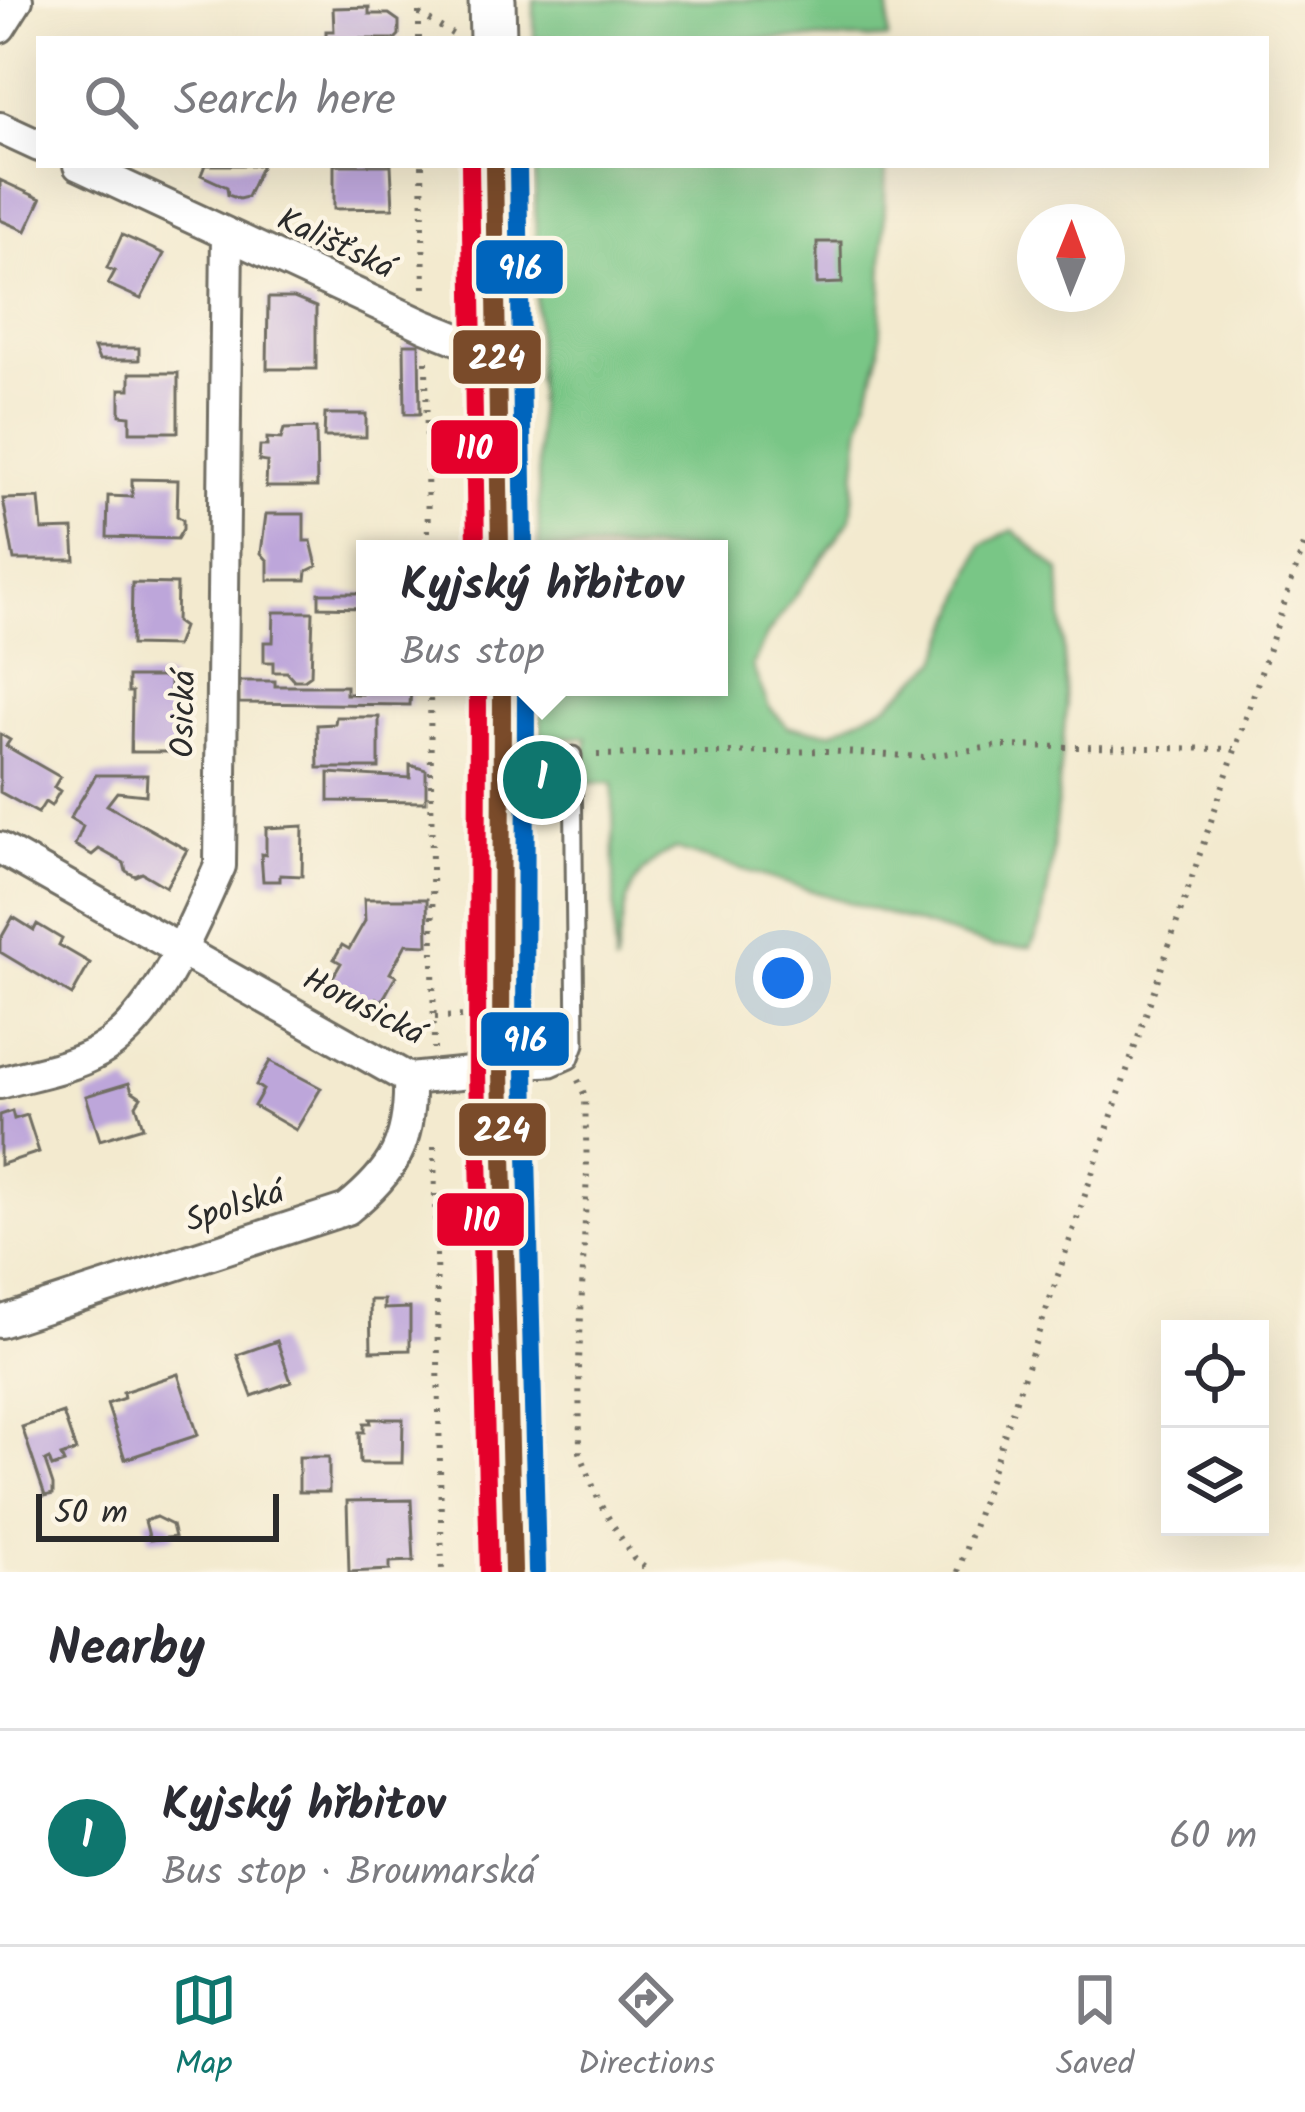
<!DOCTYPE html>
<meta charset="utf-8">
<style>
body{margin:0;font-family:Kalam,sans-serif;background:#f2f2f3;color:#2b2b33}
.controls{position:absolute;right:36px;bottom:36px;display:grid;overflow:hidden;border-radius:0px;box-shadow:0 12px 48px #0002}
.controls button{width:108px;height:108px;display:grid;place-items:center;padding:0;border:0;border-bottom:3px solid #e1e1e2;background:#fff;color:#2b2b33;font:60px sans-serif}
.compass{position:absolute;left:1017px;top:204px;width:108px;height:108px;border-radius:50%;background:#fff;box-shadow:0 12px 48px #0002;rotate:1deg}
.scale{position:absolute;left:36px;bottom:30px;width:243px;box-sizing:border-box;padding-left:12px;border:6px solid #2b2b2b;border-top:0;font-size:33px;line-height:42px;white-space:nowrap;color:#2b2b2b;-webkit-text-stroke:9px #fcf5e5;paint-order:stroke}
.you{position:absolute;left:783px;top:978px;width:42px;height:42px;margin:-30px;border:9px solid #fff;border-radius:50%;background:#1a73e8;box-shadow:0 0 0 18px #1a73e833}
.badge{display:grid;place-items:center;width:78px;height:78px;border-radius:50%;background:#0f766e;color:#fff;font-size:39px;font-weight:700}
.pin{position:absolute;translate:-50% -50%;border:6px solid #fff;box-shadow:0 3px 12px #0006}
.popup{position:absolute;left:356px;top:540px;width:372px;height:156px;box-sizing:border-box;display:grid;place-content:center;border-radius:0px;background:#fff;filter:drop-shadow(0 3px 9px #0005);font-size:39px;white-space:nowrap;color:#7c7c81}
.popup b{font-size:45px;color:#2b2b33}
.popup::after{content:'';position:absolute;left:50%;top:100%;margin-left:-24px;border:24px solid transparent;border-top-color:#fff}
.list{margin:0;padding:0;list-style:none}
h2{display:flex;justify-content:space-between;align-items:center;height:156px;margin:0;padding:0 48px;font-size:51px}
h2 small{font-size:39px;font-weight:400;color:#7c7c81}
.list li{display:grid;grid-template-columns:78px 1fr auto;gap:36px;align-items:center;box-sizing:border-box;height:216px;padding:0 48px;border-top:3px solid #e1e1e2}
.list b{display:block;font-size:45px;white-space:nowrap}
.list p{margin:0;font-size:39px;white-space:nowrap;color:#7c7c81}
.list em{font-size:39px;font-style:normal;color:#7c7c81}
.icon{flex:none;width:66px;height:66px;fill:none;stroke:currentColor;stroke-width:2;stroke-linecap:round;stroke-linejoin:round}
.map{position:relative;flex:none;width:1305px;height:1572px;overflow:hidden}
.search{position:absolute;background:#fff;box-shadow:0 12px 48px #0002;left:36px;right:36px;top:36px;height:132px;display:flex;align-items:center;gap:30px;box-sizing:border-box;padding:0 42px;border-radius:0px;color:#7c7c81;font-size:45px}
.sheet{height:372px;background:#fff}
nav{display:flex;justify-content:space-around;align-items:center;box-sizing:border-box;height:168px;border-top:3px solid #e1e1e2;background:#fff;font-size:33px;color:#7c7c81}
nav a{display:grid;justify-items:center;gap:6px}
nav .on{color:#0f766e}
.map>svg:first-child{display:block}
.green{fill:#79c686;stroke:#527858;stroke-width:3}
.building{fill:#bda6da}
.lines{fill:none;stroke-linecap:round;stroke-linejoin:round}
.lane-casing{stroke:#716e64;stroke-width:21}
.street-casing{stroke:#716e64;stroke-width:36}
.secondary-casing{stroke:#716e64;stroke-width:51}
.path{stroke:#716e64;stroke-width:6;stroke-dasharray:3 9;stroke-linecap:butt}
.lane{stroke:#fff;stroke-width:15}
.street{stroke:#fff;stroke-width:30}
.secondary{stroke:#fff;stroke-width:45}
.bus-1-casing{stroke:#fcf5e5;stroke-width:27}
.bus-2-casing{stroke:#fcf5e5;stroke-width:27}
.bus-3-casing{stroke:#fcf5e5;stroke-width:27}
.bus-1{stroke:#7a4b2a;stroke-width:18}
.bus-2{stroke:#e4002b;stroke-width:18}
.bus-3{stroke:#0065bd;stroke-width:18}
.labels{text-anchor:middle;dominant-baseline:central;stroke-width:9;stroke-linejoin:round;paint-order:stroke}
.street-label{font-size:33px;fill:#2b2b2b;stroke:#fcf5e5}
.line-badge{stroke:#fcf5e5;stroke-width:4.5}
.badge-label{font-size:33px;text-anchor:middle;font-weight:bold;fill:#fff}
</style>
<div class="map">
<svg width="1305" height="1572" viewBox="0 0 1305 1572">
<rect width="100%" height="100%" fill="#fcf5e5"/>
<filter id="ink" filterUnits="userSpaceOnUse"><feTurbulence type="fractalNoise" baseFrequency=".00833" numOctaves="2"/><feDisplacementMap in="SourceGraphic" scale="24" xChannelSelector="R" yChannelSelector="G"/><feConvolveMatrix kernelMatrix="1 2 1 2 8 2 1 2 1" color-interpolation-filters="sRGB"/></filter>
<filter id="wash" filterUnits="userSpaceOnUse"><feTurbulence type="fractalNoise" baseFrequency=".004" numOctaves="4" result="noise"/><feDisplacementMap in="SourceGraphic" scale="48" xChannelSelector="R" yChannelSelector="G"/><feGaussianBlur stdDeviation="2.7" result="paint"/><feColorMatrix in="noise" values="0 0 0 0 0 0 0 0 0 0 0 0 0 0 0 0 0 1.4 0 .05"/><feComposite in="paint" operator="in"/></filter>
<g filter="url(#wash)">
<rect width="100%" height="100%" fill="#f3eacf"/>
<path class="green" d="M534,0H889L888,39H534Z
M535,165H886L880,351L860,429L851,519L767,635L752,666L769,707L788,727L831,732L889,704L939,660L982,545L1013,530L1060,571L1066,708L1051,869L1041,926L1031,947H994L676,849C621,872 625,914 615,966L613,783H583L587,737L541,738V687H719V549H539Z"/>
<g id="blocks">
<path class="building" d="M369,7V14H389L399,21V35L395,39H326V31H334L333,8Z
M205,165H262L247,197L239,199L228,195L227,187L201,175Z
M334,165H391L393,208L334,209Z
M0,180L41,199L26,231L0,220Z
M122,235L164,254L141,299L108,284L115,271L107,268Z
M817,242H841L842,283L817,284Z
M268,298H294L316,307V369H267Z
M404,344H419L420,414H405Z
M94,348H139V360H99Z
M130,373H178V432H130V416L120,415V389H130Z
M325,414H366V437H324Z
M316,428L317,487H266L267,462L259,461L260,446H267V438L281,439L284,429Z
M132,479L178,480L177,516L183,520V529L177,539L107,537L108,496L132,497Z
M39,498L42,530L73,529L75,560H14L3,499Z
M266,514H304V541H311L317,566L307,571L306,580H268V561L261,553Z
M132,583L177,584L176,622L183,627L176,646L131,645Z
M319,593H365V608L319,607Z
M274,612H313L311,675L304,680H294L287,672H273V662H264V642H273Z
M128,677H170V690H177L176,728L182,733L176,752H131L132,692H128Z
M239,681H275V686H346V694H362V687H411L410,705L239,703Z
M336,717H379V768H318L317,725L335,724Z
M0,734L10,740L6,746L60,777L54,787L60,791L51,806L45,802L38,813L0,792Z
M410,765L426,770V802L329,801V773L410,778Z
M96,775H147L146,795L117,792L107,805L187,850L166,887L142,873L135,876L126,871L124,863L99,849L92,855L75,845L83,826L70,818Z
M303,826L302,876L280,875V881H263L261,854L266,855V828Z
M364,899H427L428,945L406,944L390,973L396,976L382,1001L376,998L372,1006L330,982L341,963L334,959L342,945L349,949L365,921Z
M13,917L34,930L37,924L62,939L59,945L90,963L72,995L0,952V940Z
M270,1061L321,1088L296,1130L254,1106L263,1090L256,1085Z
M129,1083L132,1091L141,1097L136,1105L143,1127L100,1140L86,1096Z
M12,1111L14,1119L27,1115L39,1152L0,1165V1115Z
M370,1300H384V1309L410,1308V1350L371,1351Z
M277,1341L291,1382L252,1396L237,1355Z
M178,1374L198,1435L125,1459L107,1404L124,1398L123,1392Z
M63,1413L76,1451L61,1456L64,1463L52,1467L49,1459L45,1461L53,1485V1494L45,1496L22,1427Z
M370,1419H403L402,1463H360L359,1432H364V1423H371Z
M299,1457H329V1492H299Z
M411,1500L414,1561L390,1562V1570L349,1572L347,1501Z
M156,1517L172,1525L175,1537L150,1540L145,1521Z"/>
</g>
</g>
<g filter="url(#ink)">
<use href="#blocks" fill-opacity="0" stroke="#716e64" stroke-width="3"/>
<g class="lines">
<defs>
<path id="lane" d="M503,1070L552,1068L570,1060L576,1044L573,755"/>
<path id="street" d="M0,27L17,0
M0,128L39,146
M79,165L425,326L497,355
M0,848L409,1079L501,1070
M0,1083C31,1074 70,1068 98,1052C157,1020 193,924 220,866L227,234
M0,1322L347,1209C394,1171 411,1142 409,1079"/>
<path id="secondary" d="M492,0L493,39
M494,165L500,549
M502,687L501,1070L513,1572"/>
</defs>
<use href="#lane" class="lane-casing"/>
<use href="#street" class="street-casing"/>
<use href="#secondary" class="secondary-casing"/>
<path class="path" d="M419,0V39
M419,14L454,35
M422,165L424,293
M426,361L428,549
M430,687L434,1049
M597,755L826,751L923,757L998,746L1234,749
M435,1017L468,1016
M578,1080L585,1096L587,1172L579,1362L580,1452L600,1504L634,1559L650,1572
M434,1146L442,1572
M958,1572L1305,542"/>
<use href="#lane" class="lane"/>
<use href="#street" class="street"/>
<use href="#secondary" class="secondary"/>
<defs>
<path id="bus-1" d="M494,165L500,549
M502,687L501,1070L513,1572"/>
<path id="bus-2" d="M470,165L476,549
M478,687L477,1071L489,1572"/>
<path id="bus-3" d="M518,165L524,549
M526,687L525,1070L537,1571"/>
</defs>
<use href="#bus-1" class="bus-1-casing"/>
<use href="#bus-2" class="bus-2-casing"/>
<use href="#bus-3" class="bus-3-casing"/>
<use href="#bus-1" class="bus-1"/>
<use href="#bus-2" class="bus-2"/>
<use href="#bus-3" class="bus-3"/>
</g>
</g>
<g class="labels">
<g class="street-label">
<text transform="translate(335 245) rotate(25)">Kališťská</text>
<text transform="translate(185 714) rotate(-89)">Osická</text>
<text transform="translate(363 1008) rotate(27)">Horusická</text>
<text transform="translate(235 1208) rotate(-18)">Spolská</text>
</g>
</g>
<g class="line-badge">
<rect x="474" y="238" width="91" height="58" rx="12" fill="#0065bd"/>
<rect x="451" y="328" width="92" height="58" rx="12" fill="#7a4b2a"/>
<rect x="429" y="418" width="91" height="58" rx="12" fill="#e4002b"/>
<rect x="479" y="1010" width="92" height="58" rx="12" fill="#0065bd"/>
<rect x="457" y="1101" width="91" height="57" rx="12" fill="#7a4b2a"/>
<rect x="435" y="1191" width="91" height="57" rx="12" fill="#e4002b"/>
</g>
<g class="badge-label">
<text x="520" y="279">916</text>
<text x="497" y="369">224</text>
<text x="474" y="459">110</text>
<text x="525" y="1051">916</text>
<text x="502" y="1141">224</text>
<text x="481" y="1231">110</text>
</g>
</svg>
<div class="controls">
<button><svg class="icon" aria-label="locate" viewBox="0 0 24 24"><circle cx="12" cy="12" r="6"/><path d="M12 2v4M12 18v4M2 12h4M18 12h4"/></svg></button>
<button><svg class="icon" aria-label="layers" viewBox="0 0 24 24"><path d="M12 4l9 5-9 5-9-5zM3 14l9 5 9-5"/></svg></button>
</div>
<svg class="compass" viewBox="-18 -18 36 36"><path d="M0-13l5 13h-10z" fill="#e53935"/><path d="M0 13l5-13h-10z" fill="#7c7c81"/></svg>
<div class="scale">50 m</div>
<div class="you"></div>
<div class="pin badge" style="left:542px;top:780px">1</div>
<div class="popup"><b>Kyjský hřbitov</b>Bus stop</div>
<div class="search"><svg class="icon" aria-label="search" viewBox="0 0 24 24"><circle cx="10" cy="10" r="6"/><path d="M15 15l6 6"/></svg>Search here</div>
</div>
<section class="sheet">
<h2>Nearby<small></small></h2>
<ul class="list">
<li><span class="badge">1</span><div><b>Kyjský hřbitov</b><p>Bus stop · Broumarská</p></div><em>60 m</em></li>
</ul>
</section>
<nav>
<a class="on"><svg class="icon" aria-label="map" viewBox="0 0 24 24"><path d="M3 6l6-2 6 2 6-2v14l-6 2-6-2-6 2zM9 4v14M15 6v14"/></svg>Map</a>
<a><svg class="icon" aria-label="directions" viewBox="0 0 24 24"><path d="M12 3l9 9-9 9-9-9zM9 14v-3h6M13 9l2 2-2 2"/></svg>Directions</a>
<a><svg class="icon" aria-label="saved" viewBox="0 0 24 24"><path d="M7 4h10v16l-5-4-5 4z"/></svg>Saved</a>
</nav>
